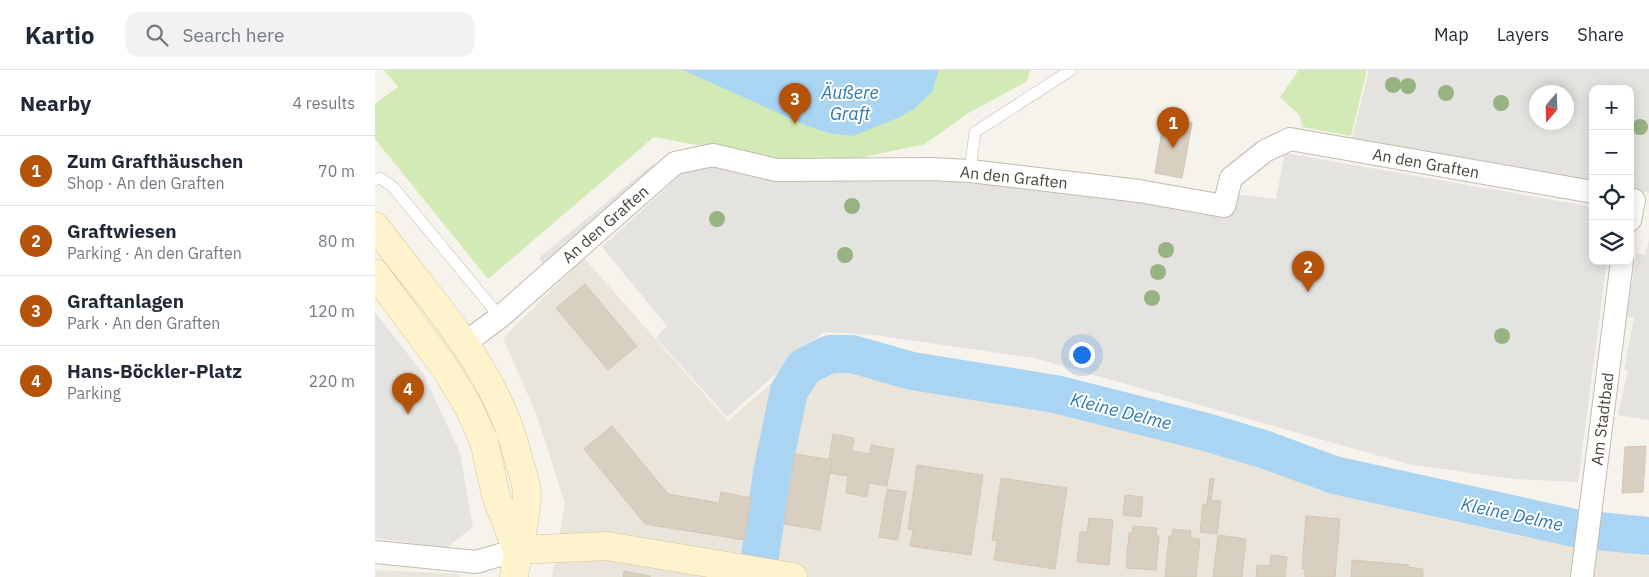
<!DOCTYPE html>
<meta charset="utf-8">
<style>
body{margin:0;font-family:"IBM Plex Sans",sans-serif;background:#f2f2f3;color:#1f2937}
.controls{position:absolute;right:15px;top:15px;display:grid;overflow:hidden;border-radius:10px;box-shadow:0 2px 12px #0003}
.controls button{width:45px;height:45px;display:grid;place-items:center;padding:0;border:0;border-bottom:1px solid #e0e1e3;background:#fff;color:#1f2937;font:25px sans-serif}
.compass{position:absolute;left:1154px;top:15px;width:45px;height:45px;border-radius:50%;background:#fff;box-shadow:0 2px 12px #0003;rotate:199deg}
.you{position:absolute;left:706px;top:284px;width:18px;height:18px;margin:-12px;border:4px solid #fff;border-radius:50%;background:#1a73e8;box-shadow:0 0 0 8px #1a73e833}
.badge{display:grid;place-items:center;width:32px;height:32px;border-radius:50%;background:#b45309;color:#fff;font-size:16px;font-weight:700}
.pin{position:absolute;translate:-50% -41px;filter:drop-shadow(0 1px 2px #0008)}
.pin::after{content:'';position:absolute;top:26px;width:18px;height:15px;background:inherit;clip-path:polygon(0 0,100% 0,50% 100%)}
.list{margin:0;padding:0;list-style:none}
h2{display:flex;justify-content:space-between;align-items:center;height:65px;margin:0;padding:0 20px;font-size:21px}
h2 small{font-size:16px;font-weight:400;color:#747a83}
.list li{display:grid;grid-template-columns:32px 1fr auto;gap:15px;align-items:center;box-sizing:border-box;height:70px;padding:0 20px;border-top:1px solid #e0e1e3}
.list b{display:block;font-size:19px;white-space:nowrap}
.list p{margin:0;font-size:16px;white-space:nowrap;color:#747a83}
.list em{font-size:16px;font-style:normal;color:#747a83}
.icon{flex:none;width:28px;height:28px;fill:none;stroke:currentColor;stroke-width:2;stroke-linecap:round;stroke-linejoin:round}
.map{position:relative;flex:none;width:1274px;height:507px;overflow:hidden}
header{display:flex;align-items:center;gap:30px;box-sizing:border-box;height:70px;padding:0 25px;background:#fff;border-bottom:1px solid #e0e1e3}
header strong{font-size:24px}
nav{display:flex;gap:28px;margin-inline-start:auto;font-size:18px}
.search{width:350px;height:45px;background:#f2f2f3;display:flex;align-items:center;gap:12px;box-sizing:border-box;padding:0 18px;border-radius:15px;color:#747a83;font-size:19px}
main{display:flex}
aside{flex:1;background:#fff}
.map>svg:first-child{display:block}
.residential{fill:#eae5da}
.green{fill:#d2eab5}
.parking{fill:#e5e3e0;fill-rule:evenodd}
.water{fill:#a9d4f2}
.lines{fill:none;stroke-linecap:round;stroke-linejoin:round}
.river{stroke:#a9d4f2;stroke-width:38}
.building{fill:#d8cfc1;stroke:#d3c7b4}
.service-casing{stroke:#c2bbae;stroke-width:12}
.minor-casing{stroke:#c2bbae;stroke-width:24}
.secondary-casing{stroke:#d6c79b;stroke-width:29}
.service{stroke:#fff;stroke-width:11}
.minor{stroke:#fff;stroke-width:22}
.secondary{stroke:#fff3cd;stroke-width:28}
.tree{fill:#97b381}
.labels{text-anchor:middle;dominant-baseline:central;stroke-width:4;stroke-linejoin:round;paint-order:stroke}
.street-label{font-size:16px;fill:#4b4439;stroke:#fff}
.water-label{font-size:18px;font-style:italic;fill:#2e7ab2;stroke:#fff}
</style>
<header>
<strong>Kartio</strong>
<div class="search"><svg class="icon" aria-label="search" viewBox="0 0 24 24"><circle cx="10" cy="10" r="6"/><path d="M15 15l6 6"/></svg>Search here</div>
<nav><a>Map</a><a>Layers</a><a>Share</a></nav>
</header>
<main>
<aside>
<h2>Nearby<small>4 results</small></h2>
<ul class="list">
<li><span class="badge">1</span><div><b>Zum Grafthäuschen</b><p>Shop · An den Graften</p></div><em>70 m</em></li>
<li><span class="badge">2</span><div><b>Graftwiesen</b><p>Parking · An den Graften</p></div><em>80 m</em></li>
<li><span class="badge">3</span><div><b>Graftanlagen</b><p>Park · An den Graften</p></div><em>120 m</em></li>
<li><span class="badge">4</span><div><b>Hans-Böckler-Platz</b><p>Parking</p></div><em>220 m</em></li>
</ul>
</aside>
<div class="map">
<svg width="1274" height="507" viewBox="0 0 1274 507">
<rect width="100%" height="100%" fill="#f6f3ec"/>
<path class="residential" d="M209,188L353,351L427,286L670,327L849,382L945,421L1145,466L1274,486V507H177L190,434L162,346L128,268Z
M0,500L83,504L85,507H0Z"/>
<path class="green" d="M9,0H656L651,12L595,42L550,74L479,89L392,88L279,67L113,209L0,69V34L23,17Z
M924,0H992L976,66L928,57L924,45L905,27Z"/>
<path class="parking" d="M994,0H1274V123L1255,119V19H1218V113L977,68ZM1162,22H1192V52H1162Z
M910,83L1218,137V191H1232L1203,412L1138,409L1033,394L659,288L499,265L449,262L352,347L281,268L292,256L227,177L319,92L655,101L901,129Z
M278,94L282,99L168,194L164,188Z
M1274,169V350L1243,345L1253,300L1249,299L1259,248L1251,246L1262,183L1270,185Z
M0,242L49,305L85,383L98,457L71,478L0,468Z"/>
<path class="water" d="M308,0H564L557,22L540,38L525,47L478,66L454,63L432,56Z"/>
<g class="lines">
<path class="river" d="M382,507L397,403L414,321L429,297L455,284H477L537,301L680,324L831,362L888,379L959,405L1204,459L1274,466"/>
</g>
<path class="building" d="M789,48L817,53L807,108L780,103Z
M210,214L262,276L233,300L181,238Z
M237,356L293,424L344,433L346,422L376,428L369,470L270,454L209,379Z
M458,364L479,368L477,381L495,384L496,375L519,379L512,416L494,413L492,427L471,423L473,406L455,403L457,390L454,389Z
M1271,376L1268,422L1247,423L1250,377Z
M420,384L457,390L445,460L409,454Z
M542,395L608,405L596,485L535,476L538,460L533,459Z
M626,408L692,418L680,499L619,490L622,471L617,470Z
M835,408L839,409L836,430L846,431L842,464L825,462L828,434L832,435Z
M512,419L531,422L523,470L504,467Z
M750,425L768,427L766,447L748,445Z
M931,446L965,449L960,507H930V499H927Z
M714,448L738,450L734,495L702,492L705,462H712Z
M758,456L782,458L781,465L784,466L781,500L751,498L754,463H757Z
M798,459L816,461L815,468L825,469L821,507H790L794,466H797Z
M843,465L871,469L867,507H838Z
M896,485L912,487L910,507H881L882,495L895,496Z
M977,490L1034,495L1033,497L1048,499V507H976Z
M249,501L275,506V507H248Z"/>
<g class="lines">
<defs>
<path id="service" d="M595,101L600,62L696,0
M0,110L5,108L18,117L125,247"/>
<path id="minor" d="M1255,150L1259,130
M90,273L125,247L300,93L338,85L401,100L557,99L595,101L764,121L849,136L856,108L890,81L915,69L1218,122
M0,482L101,492L142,480
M1207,507L1247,191"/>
<path id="secondary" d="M0,156C55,230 123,299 144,391C147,401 152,414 152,424C152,447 142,482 139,507
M0,203L72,301L93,336L109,371L121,426L142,480
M142,480L232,476L418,507"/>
</defs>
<use href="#service" class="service-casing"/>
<use href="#minor" class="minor-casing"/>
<use href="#secondary" class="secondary-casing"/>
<use href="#service" class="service"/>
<use href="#minor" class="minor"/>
<use href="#secondary" class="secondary"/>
</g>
<g class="tree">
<circle cx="1018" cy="15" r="8"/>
<circle cx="1033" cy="16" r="8"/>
<circle cx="1071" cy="23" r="8"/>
<circle cx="1126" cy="33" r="8"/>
<circle cx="1265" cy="57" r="8"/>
<circle cx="477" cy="136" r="8"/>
<circle cx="342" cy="149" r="8"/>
<circle cx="791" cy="180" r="8"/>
<circle cx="470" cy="185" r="8"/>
<circle cx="783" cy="202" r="8"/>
<circle cx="777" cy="228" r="8"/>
<circle cx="1127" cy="266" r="8"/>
</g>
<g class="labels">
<g class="street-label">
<text transform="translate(1051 93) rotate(10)">An den Graften</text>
<text transform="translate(639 107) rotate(6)">An den Graften</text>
<text transform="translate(230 154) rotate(-41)">An den Graften</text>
<text transform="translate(1227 349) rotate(-83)">Am Stadtbad</text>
</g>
<g class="water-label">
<text x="475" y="22">Äußere<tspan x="475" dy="21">Graft</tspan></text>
<text transform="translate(746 341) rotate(14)">Kleine Delme</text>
<text transform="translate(1137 444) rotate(12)">Kleine Delme</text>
</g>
</g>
</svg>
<div class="controls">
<button>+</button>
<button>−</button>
<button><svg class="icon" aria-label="locate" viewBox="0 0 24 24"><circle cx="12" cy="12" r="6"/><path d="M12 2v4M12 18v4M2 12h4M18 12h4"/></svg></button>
<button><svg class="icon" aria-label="layers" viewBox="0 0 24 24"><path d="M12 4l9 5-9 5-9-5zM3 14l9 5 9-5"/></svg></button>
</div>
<svg class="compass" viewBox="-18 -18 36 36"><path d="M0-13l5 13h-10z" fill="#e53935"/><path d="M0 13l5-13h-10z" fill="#747a83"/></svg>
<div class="you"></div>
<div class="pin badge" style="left:798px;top:78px">1</div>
<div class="pin badge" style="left:933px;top:222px">2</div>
<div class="pin badge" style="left:420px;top:54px">3</div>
<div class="pin badge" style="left:33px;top:344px">4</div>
</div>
</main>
